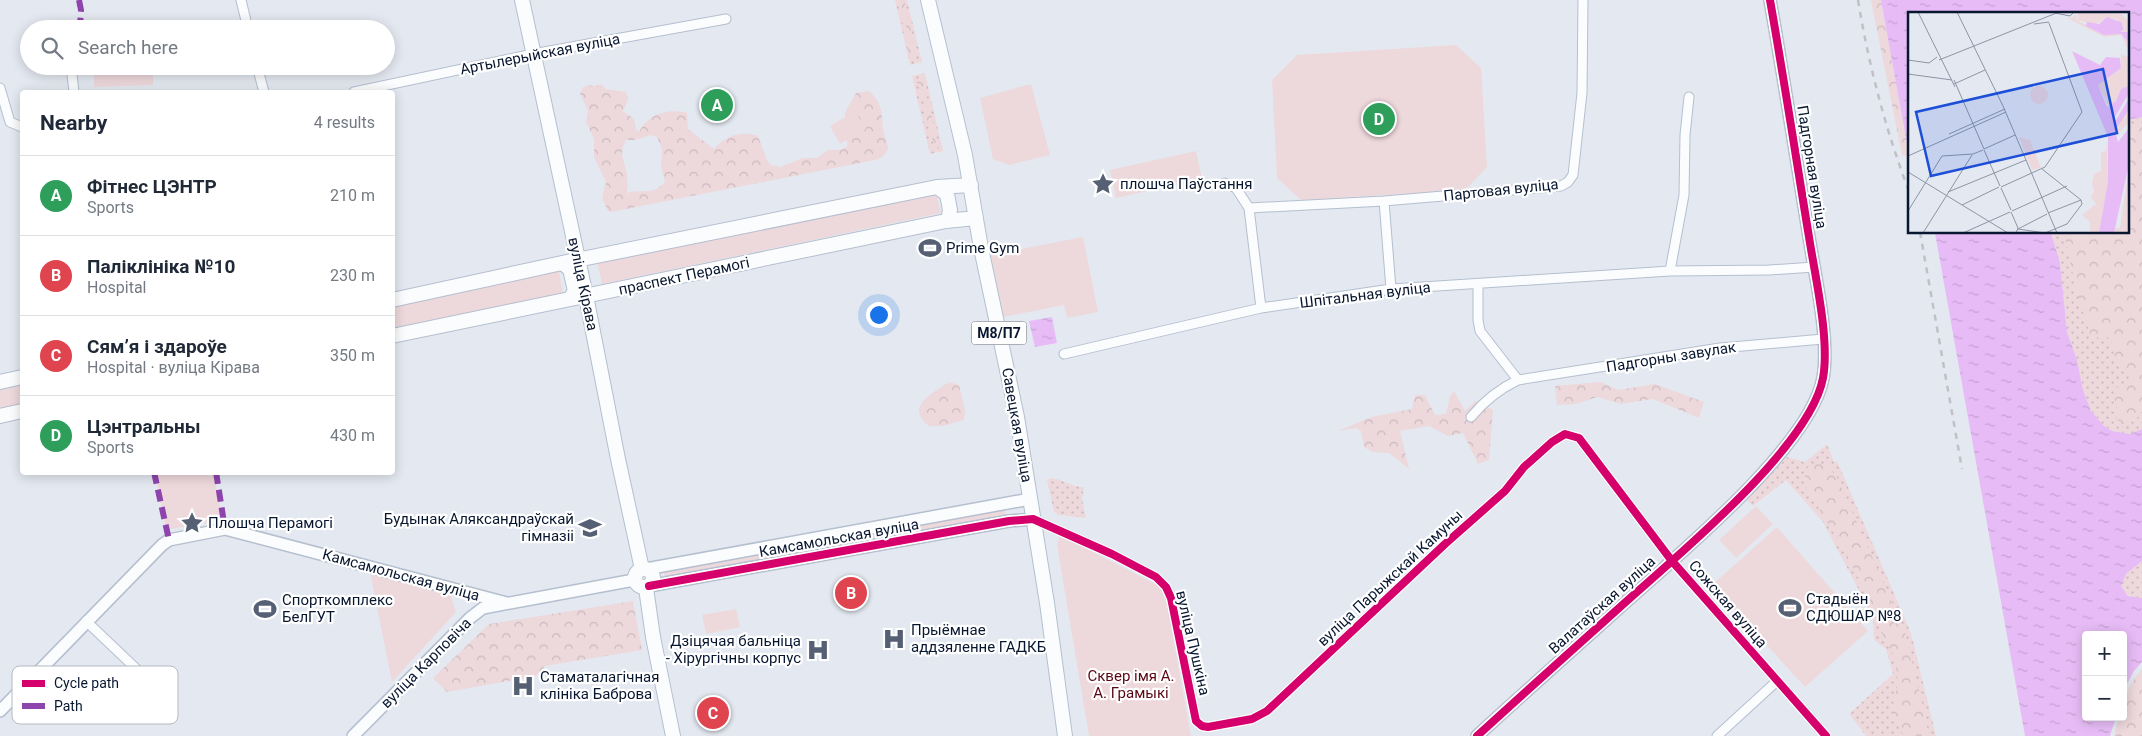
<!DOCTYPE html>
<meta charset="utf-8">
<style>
body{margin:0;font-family:Roboto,sans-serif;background:#f6f6f7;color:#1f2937}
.controls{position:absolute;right:15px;bottom:15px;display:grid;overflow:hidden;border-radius:5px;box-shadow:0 2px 12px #0003}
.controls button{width:45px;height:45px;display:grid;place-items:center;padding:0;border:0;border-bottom:1px solid #e0e1e3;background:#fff;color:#1f2937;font:25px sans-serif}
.you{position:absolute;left:878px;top:314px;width:18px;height:18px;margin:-12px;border:4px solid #fff;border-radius:50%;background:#1a73e8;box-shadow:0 0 0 8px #1a73e833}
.badge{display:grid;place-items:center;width:32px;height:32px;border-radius:50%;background:#7c3aed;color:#fff;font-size:16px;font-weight:700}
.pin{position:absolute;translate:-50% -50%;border:2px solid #fff;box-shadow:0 1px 5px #0006}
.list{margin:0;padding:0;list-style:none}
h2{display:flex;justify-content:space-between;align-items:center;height:65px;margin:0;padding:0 20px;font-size:21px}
h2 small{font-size:16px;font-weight:400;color:#747a83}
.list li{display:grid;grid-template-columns:32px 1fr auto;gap:15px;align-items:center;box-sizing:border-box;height:80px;padding:0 20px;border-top:1px solid #e0e1e3}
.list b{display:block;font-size:19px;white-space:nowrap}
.list p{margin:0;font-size:16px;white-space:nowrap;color:#747a83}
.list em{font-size:16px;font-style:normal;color:#747a83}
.icon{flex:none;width:28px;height:28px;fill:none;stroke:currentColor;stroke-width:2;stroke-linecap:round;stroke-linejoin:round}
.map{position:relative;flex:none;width:2142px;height:736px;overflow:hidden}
.search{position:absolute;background:#fff;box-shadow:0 2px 12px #0003;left:20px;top:20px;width:375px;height:55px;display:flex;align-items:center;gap:12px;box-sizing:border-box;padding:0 18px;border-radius:28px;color:#747a83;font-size:19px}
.panel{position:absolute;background:#fff;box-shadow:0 2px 12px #0003;left:20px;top:90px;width:375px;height:385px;border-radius:5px}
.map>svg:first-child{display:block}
.grass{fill:url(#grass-dots)}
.forest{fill:url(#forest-crowns);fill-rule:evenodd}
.green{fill:#edd8dc}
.water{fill:url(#water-ripples)}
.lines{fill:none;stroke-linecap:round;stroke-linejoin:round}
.minor-casing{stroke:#b4bfcf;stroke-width:11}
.tertiary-casing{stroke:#b4bfcf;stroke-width:14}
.primary-casing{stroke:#b4bfcf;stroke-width:16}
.minor{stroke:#fbfcfd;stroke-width:9}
.tertiary{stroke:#fbfcfd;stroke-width:11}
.primary{stroke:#fbfcfd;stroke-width:14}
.rail{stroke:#bfc1c5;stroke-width:2.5;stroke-dasharray:6 6;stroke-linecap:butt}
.quiet{stroke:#8e44ad;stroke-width:6;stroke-dasharray:12 6;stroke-linecap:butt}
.cycleway-casing{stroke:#fff;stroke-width:11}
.cycleway{stroke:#d6006c;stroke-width:8}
.labels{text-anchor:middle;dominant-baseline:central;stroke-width:4.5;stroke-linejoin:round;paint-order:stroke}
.shield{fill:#fff;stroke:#525d6e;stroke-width:1}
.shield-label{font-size:14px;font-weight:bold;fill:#081730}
.street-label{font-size:15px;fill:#081730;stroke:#fff}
.poi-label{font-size:15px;fill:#081730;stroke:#fff;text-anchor:start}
.park-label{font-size:15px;fill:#5a0715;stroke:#fff}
.inset-road{fill:none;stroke:#8c95a4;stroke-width:1}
.view{fill:#1d4ed8;fill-opacity:0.15;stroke:#1d4ed8;stroke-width:2.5}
.inset-edge{fill:none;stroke:#081730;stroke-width:2.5}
.key{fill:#fff;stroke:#b5b9c1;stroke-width:1}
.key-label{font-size:14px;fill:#081730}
</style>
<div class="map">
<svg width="2142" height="736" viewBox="0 0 2142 736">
<defs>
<pattern id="grass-dots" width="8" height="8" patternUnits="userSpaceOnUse" patternTransform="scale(1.25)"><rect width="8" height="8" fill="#edd8dc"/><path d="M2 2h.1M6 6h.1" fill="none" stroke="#cab9bd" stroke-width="1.8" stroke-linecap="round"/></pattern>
<pattern id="forest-crowns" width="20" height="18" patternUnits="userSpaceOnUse" patternTransform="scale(1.25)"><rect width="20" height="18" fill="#edd8dc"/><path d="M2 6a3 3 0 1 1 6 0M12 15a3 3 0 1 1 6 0" fill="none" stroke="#cab9bd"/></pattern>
<pattern id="water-ripples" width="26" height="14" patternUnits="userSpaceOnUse" patternTransform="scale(1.25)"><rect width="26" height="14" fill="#e7bcf6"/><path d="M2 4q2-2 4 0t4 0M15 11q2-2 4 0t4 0" fill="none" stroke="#c5a1d3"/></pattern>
</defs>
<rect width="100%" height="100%" fill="#e4e9f1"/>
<path class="grass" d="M895,0H907L922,62L910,65Z
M925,73L943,151L930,154L912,76Z
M2142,117V429L2130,434L2112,431L2104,426L2091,411L2083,390L2077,360L2067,332L2060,263L2051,233L2128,232V120Z
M1827,444L1834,462L1837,461L1911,633L1936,736H1866L1849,714L1893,674L1886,649L1874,640L1873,617L1823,522L1786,480L1753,506L1747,500L1787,457L1805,462Z
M1051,478C1063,479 1071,487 1084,487L1082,499L1086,518L1059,515L1054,512L1047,480Z
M2142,561V598H2133L2121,590C2119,576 2133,569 2142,561Z"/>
<path class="forest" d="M900,0H903L906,6L915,49V56L911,55L908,50L905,36L906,25L901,22Z
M1871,0H1881L1909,156L1902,155Z
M919,76H924L923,89L926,92C930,110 934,128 939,146L937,149H934L932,136L926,122L925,107L917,82Z
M602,84L605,89L626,92L628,100L623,111L634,119L636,129L639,132C648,114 668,108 687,113L688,129L714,149C725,136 741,130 758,136L767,160L771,165L780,167L803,158H817L828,150H840L848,146L844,131L845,113L856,93L869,91C882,102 882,113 883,129C884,136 888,142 888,149L883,157L875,160L611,212L608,211L602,198L606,182L594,157V139L586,122L588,110L580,94L583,87L592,85L596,86ZM651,135L657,137L662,149L661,167L665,182C652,197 643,188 627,193C627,187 628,181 627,176C626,160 617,157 626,140H636Z
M2142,124V409L2136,420L2128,424L2117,420V407L2113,394L2116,388L2129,383C2133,367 2119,366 2114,354C2112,348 2113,344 2110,338L2105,337L2094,338L2090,334L2077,294L2064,233L2128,232V126Z
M949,382L959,385L965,410L964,420L943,426H929C903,406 935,392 949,382Z
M1601,382L1618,390L1655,384L1704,402L1699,418L1653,399L1621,404L1597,397L1576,404L1557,405L1555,386Z
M1454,391L1465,411L1475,401L1493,410L1489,460L1478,464L1463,433L1448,436L1429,426L1400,431L1409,469L1389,453L1373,452L1364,447L1361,431L1356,428L1338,431L1371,417L1412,409L1415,395H1425L1435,415L1446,414L1450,396Z
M1815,463L1828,466L1838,479L1905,632L1930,736H1904L1893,718L1892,709L1898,683L1895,658L1883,635L1877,614L1840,543L1807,489L1805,475L1807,468Z
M633,601L642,650L545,666L536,676L447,692L433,678L489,624Z
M2142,669V736H2114L2119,717H2123C2123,698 2129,683 2142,669Z"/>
<path class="green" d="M1456,45L1481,68L1487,167L1465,190L1301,200L1277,178L1272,80L1297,55Z
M153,66V85L94,87V67Z
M1031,84L1050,155L1009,165L993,159L980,98Z
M855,111L866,129L840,144L830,126Z
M1196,151L1202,179L1116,198L1110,170Z
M936,192L941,213L602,284L597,261Z
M1083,237L1098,312L1067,318L1064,305L1003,317L991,255Z
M559,271L563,294L393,329L392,306Z
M22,385V406L0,411V390Z
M155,473H213L223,519L166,530Z
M1756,506L1773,524L1736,558L1719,540Z
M1004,508L1006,516L665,580L664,572Z
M1777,527L1868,631L1805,687L1712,585Z
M1060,535L1155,584L1165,593L1191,736H1089L1057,545Z
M370,572L450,594L456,612L392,682Z
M736,609L740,627L706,634L702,615Z"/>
<path class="water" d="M1881,0H2142V117L2128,120V14H1910L1909,155Z
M1935,233H2051L2060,263L2067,332L2077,360L2083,390L2091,411L2104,426L2112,431L2130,434L2142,429V561L2126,574L2121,586L2128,596L2142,598V662L2134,671L2123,691V635H2086V717H2116L2110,736H2025Z
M1052,317L1057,343L1035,347L1029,321Z"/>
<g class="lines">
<defs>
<path id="minor" d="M241,0L248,29
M80,29V27
M71,66L74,92
M257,66L264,92
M0,88L10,122L22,127
M354,92L533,54L726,19
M1225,183L1236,188L1249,208
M1384,201L1391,289
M1249,208L1384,201L1561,186L1568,182L1573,175L1582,93L1583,0
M1249,208L1261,308
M1670,271L1684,195L1685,135L1689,97
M1478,284V320L1480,331L1518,380
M1064,354L1261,308L1391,289L1670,271L1769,270L1814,267
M1471,417C1485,400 1499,389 1518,380L1720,348L1823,339
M1033,519L1112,554L1156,577L1166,587L1171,598L1196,721L1202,726L1208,727L1252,719L1267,711L1445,544L1505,491L1524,467L1552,442L1565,434L1579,438L1672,561L1826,736
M86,621L168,699
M1717,736L1777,681"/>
<path id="tertiary" d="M646,569L1030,499
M649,586L1009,521L1033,519
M0,711L162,545L169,540L225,529L507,603
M353,736L470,618L483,608L634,580
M1477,736C1524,693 1571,651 1619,608C1673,559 1810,448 1823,378C1830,340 1815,276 1809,237C1796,158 1784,79 1770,0"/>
<path id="primary" d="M522,0L586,296L618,459L642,569
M928,0L965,155L981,248L1017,417L1047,603L1065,736
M937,187L947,194L950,210L948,221
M562,263L570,269L575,291L570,299
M392,300L562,263L937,187L971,185
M392,336L946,221L976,218
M0,382L22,377
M0,416L22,411
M635 578a9 9 0 1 1 18 0a9 9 0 1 1-18 0Z
M646,588L653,637L673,736"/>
</defs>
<use href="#minor" class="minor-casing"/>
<use href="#tertiary" class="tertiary-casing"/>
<use href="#primary" class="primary-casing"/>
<use href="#minor" class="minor"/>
<use href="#tertiary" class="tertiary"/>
<use href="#primary" class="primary"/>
<path class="rail" d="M1858,0C1869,67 1886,131 1910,194
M1920,232L1962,469"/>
<path class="quiet" d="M79,0L81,10L80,27
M154,472L169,540
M216,472L225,529"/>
<defs>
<path id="cycleway" d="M649,586L1009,521L1033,519L1112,554L1156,577L1166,587L1171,598L1196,721L1202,726L1208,727L1252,719L1267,711L1445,544L1505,491L1524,467L1552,442L1565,434L1579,438L1672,561L1826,736
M1477,736C1524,693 1571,651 1619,608C1673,559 1810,448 1823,378C1830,340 1815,276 1809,237C1796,158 1784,79 1770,0"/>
</defs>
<use href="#cycleway" class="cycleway-casing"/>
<use href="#cycleway" class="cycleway"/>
</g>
<defs>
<symbol id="sight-bare" viewBox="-9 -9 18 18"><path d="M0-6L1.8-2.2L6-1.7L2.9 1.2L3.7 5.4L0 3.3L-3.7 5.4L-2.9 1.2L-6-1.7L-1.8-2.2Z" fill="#556074" stroke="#fff" stroke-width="2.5" paint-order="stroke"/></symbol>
<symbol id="stadium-bare" viewBox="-9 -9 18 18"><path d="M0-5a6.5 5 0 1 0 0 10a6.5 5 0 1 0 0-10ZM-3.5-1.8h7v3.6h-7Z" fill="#556074" stroke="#fff" stroke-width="2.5" paint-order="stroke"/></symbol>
<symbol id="university-bare" viewBox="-9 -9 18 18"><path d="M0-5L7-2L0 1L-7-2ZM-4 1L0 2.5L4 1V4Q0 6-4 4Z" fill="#556074" stroke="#fff" stroke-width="2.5" paint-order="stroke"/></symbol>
<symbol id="hospital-bare" viewBox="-9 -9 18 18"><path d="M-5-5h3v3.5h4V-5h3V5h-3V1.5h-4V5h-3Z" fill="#556074" stroke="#fff" stroke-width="2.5" paint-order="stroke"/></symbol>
</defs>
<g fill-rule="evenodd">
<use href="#sight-bare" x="1087" y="168" width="32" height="32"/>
<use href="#stadium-bare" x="914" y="232" width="32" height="32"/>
<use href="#sight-bare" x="176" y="507" width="32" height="32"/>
<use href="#university-bare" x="574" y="512" width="32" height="32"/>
<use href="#stadium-bare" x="1774" y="592" width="32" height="32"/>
<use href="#stadium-bare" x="249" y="593" width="32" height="32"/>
<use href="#hospital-bare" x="878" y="623" width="32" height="32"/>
<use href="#hospital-bare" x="802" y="634" width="32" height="32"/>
<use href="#hospital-bare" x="507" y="670" width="32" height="32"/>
</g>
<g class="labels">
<rect class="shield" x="971.5" y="321.5" width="55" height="23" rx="4"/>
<g class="shield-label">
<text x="999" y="333">М8/П7</text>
</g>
<g class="street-label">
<text transform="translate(540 54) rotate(-11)">Артылерыйская вуліца</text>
<text transform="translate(1812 167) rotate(81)">Падгорная вуліца</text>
<text transform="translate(1501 190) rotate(-6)">Партовая вуліца</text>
<text transform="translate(684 276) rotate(-12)">праспект Перамогі</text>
<text transform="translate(583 284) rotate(78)">вуліца Кірава</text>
<text transform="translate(1365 295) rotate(-7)">Шпітальная вуліца</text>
<text transform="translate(1671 357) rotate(-9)">Падгорны завулак</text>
<text transform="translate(1017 425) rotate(80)">Савецкая вуліца</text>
<text transform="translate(839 538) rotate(-10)">Камсамольская вуліца</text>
<text transform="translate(401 575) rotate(15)">Камсамольская вуліца</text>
<text transform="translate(1390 578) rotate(-43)">вуліца Парыжскай Камуны</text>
<text transform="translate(1728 604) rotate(49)">Сожская вуліца</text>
<text transform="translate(1602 605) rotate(-42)">Валатаўская вуліца</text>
<text transform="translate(1193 643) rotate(77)">вуліца Пушкіна</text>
<text transform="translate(426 663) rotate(-45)">вуліца Карповіча</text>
</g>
<g class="poi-label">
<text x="1120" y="184">плошча Паўстання</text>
<text x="946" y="248">Prime Gym</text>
<text x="574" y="519" text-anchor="end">Будынак Аляксандраўскай<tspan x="574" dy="17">гімназіі</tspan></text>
<text x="208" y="523">Плошча Перамогі</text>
<text x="1806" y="599">Стадыён<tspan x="1806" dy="17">СДЮШАР №8</tspan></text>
<text x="282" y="600">Спорткомплекс<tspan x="282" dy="17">БелГУТ</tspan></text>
<text x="911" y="630">Прыёмнае<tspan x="911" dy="17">аддзяленне ГАДКБ</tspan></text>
<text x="801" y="641" text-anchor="end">Дзіцячая бальніца<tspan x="801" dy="17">- Хірургічны корпус</tspan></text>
<text x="540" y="677">Стаматалагічная<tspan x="540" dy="17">клініка Баброва</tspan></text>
</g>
<g class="park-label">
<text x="1131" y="676">Сквер імя А.<tspan x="1131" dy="17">А. Грамыкі</tspan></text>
</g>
</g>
<g transform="translate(1908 12)">
<rect width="221" height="221" fill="#e4e9f1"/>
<path d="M167,0L169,8L194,22L209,21L214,23L221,31V40L213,23L196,25L159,6L166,5ZM213,42L221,45V74L213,77L208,89L201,95L190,73L213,56Z" fill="#edd8dc"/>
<path d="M169,0L214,2L221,10V20L212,21L217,16L209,7L198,6L186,13L170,8ZM221,61L219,75L205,74L213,79L207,87L203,85L207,89L201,94L192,71L201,66V69L207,66L210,68ZM221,99V110L208,124V116Z" fill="#edd8dc"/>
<path d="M122 83a9 9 0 1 1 18 0a9 9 0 1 1-18 0ZM111,125L122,128L133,156L124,158ZM199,131L200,169L191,221H182V210L174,203L188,192L183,185L186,179L184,172L186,162L193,159V140L198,139ZM221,154V221H206L207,216H212Z" fill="#edd8dc"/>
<path d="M199,5L213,10L216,17L212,20H221V31L213,22L196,23L178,14L179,10L191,12ZM164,39L192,53L198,45L212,46L213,56L190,73L199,95L208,89L213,77L221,74L220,83L205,108H208L221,86V98L207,118L210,130L221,116L222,147L206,221H191L200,169V125Z" fill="#e7bcf6"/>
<path class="inset-road" d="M10,0L47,75M49,0L95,94L149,221M147,1L162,4L166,0M126,12L141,10M0,48L21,51L29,45M31,48L151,0M0,62L44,68M46,68L76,137M46,72L77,58M41,122L97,97M76,137L107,123M76,138L92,174M0,144L98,100M134,157L173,188M0,160L100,221M93,175L137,155L174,100L141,11M93,176L103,198M40,180L118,148M54,193L91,175M0,199L34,144L65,142L75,138M104,199L159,174M103,200L110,216L108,221M140,201L173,188M110,217L137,221L159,212L174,192L173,188M110,217L139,202M15,221L64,143M55,221L102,200"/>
<path class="view" d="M195,57L209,121L23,164L8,100Z"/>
<rect width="221" height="221" class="inset-edge"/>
</g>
<rect x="12" y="666" width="166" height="58" rx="8" class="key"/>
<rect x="22" y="680" width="23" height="7" fill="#d6006c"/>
<rect x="22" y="703" width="23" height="6" fill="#8e44ad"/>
<g class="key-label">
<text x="54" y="688">Cycle path</text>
<text x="54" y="711">Path</text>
</g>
</svg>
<div class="controls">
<button>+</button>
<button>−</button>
</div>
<div class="you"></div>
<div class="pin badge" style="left:717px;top:105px;background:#2e9e5b">A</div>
<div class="pin badge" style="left:851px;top:593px;background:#e0444e">B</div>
<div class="pin badge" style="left:713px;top:713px;background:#e0444e">C</div>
<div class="pin badge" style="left:1379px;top:119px;background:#2e9e5b">D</div>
<div class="search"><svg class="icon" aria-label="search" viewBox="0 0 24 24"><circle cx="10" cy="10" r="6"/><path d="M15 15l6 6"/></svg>Search here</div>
<section class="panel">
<h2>Nearby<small>4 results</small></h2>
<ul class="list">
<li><span class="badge" style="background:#2e9e5b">A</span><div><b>Фітнес ЦЭНТР</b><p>Sports</p></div><em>210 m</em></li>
<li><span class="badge" style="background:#e0444e">B</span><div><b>Паліклініка №10</b><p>Hospital</p></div><em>230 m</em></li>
<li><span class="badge" style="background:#e0444e">C</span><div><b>Сямʼя і здароўе</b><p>Hospital · вуліца Кірава</p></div><em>350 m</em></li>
<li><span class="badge" style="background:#2e9e5b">D</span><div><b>Цэнтральны</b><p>Sports</p></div><em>430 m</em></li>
</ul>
</section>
</div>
